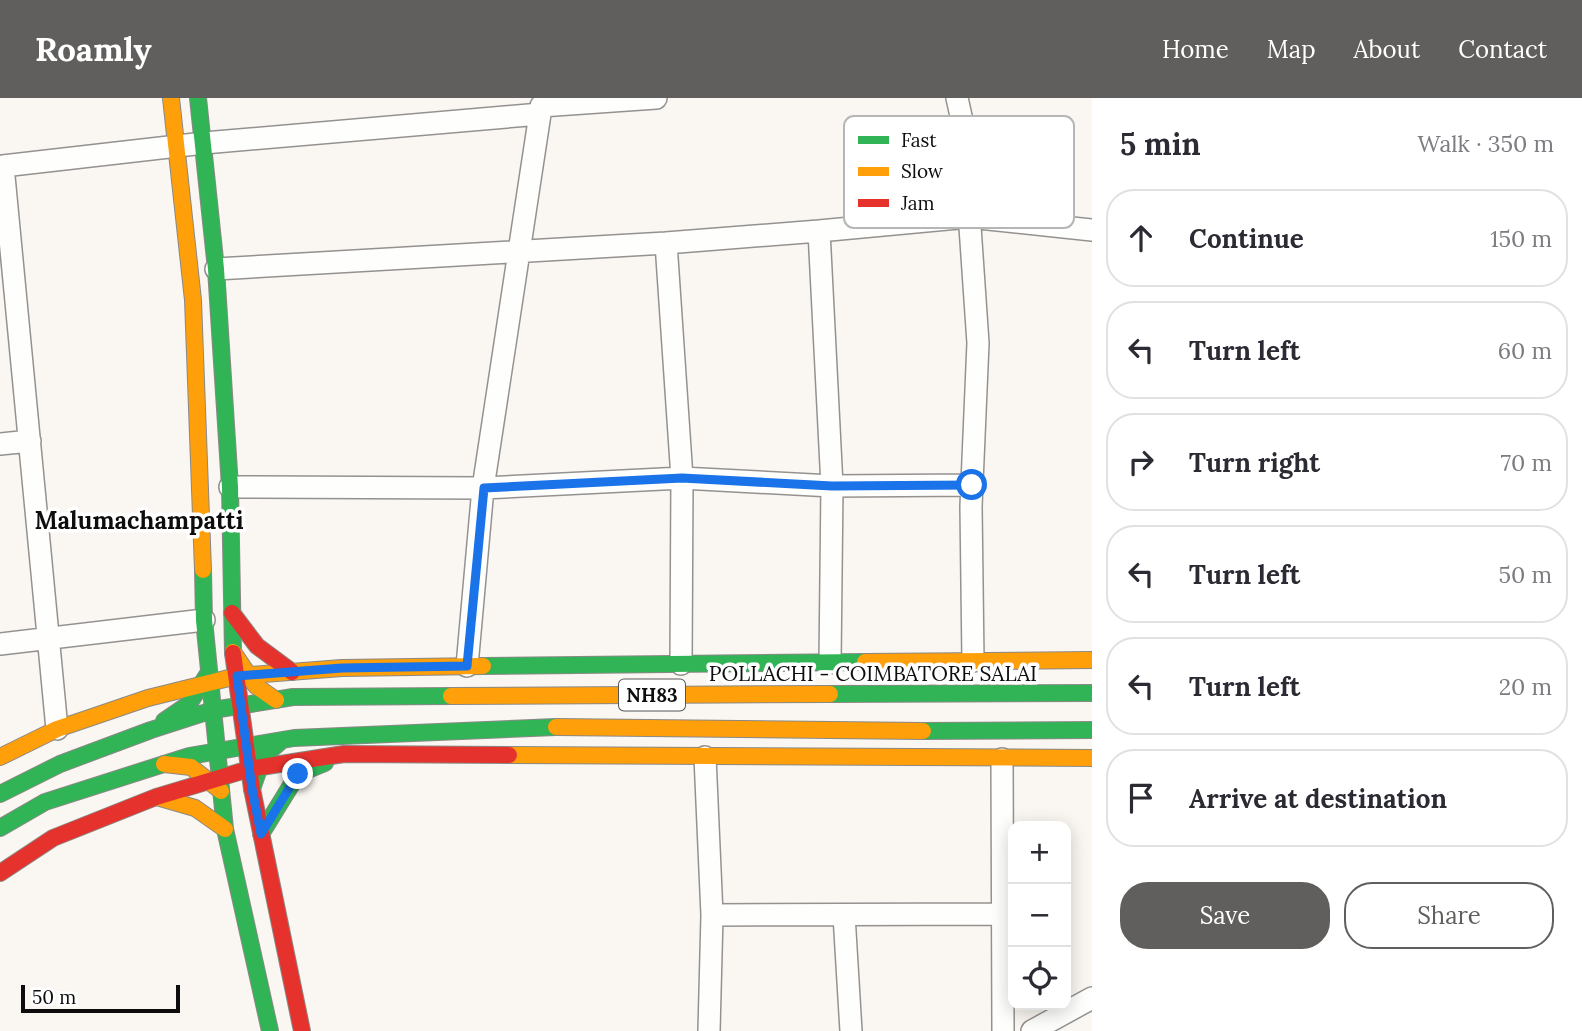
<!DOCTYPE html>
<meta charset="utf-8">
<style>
body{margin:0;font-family:Lora,serif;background:#f2f2f3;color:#2b2b33}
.controls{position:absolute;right:21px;bottom:21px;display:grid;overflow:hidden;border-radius:14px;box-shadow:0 4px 18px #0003}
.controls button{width:63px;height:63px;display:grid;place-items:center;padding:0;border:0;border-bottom:2px solid #e1e1e2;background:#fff;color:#2b2b33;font:35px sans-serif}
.scale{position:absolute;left:21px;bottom:18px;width:159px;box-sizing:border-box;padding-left:7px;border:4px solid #0d0d0d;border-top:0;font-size:19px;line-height:24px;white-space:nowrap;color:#0d0d0d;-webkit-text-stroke:5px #fff;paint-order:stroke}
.stop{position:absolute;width:21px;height:21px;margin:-16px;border:5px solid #1a73e8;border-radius:50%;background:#fff}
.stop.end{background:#1a73e8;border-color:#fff;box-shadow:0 2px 7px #0008}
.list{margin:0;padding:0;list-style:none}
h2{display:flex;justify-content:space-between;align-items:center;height:91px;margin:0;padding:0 28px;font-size:30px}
h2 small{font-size:23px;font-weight:400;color:#7c7c81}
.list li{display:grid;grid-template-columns:46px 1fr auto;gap:21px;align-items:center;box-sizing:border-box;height:98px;margin:0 14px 14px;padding:0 14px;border:2px solid #e1e1e2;border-radius:28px}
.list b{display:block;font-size:26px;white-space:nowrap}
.list em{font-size:23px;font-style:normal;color:#7c7c81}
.actions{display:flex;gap:14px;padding:21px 28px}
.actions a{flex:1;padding:16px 0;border:2px solid #605f5d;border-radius:28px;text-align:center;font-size:24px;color:#605f5d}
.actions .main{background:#605f5d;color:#fff}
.icon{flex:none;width:38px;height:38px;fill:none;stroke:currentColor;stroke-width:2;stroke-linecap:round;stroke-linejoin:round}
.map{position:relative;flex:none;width:1092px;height:933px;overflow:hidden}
header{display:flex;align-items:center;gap:42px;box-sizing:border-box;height:98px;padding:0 35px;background:#605f5d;color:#fff}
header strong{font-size:33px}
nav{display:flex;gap:38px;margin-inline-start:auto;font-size:24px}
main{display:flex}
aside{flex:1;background:#fff}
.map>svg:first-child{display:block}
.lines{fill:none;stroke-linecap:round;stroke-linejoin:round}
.street-casing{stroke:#949290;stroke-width:24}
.fast-casing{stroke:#8a8987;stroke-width:18}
.slow-casing{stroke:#8a8987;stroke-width:18}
.jam-casing{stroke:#8a8987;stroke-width:18}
.street{stroke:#fefefd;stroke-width:21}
.fast{stroke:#30b455;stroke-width:16}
.slow{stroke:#ff9f0a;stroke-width:16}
.jam{stroke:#e5322d;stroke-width:16}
.route{stroke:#1a73e8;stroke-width:9}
.labels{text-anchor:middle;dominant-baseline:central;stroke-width:7;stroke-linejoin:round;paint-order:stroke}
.shield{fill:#fff;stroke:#565656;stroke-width:2}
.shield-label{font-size:19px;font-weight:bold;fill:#0d0d0d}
.street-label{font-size:21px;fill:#0d0d0d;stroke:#fff}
.quarter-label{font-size:24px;font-weight:bold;fill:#0d0d0d;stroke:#fff}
.key{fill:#fff;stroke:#b6b6b6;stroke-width:2}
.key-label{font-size:19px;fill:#0d0d0d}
</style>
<header>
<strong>Roamly</strong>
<nav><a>Home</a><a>Map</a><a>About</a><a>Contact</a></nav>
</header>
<main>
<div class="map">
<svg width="1092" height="933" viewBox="0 0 1092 933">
<rect width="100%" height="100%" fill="#faf7f2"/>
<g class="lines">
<defs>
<path id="street" d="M957,0L963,27L978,245L971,408L973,563
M541,8L656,0
M819,133L969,119L1092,132
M216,171L666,145
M0,346L30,343
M230,389L483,390L682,380L832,388L972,387
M0,546L204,522
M681,566L682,380L666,145L819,133L832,388L830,565
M57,631L3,68L204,45L540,16L483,390L467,568
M705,659L712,817L709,933
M1002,661L1003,933
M712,817L1003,816
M844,817L851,933
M1032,933L1092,900"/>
<path id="fast" d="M198,0L216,171L230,389L233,555
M203,472L204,522L225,731L270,933
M483,568L865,564
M830,596L1092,595
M164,623L189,606L209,574
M923,633L1092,632
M252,691L263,659L281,643
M0,696L60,666L151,632L213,612L293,599L451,598
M0,730L45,704L189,658L294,640L556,629
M261,736L298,676L325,665"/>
<path id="slow" d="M171,0L193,202L203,472
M233,554L256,588L276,602
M865,564L1092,562
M451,598L830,596
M556,629L923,633
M509,657L1092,660
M0,659L57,631L148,600L237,578L342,570L483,568
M164,666L191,669L221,693
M157,699L195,710L225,731"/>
<path id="jam" d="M232,515L257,548L292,574
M233,555L252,691L302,933
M0,775L53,740L156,699L249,671L344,656L509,657"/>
</defs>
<use href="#street" class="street-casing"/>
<use href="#fast" class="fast-casing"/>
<use href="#slow" class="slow-casing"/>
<use href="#jam" class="jam-casing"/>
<use href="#street" class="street"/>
<use href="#fast" class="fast"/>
<use href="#slow" class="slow"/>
<use href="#jam" class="jam"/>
</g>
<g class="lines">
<path class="route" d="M298,676L261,736L252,691L237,578L342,570L467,568L484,390L682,380L832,388L972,387"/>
</g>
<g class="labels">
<rect class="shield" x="619" y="581.5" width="66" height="31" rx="5"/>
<g class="shield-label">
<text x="652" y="597">NH83</text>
</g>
<g class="street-label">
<text x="873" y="575">POLLACHI - COIMBATORE SALAI</text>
</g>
<g class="quarter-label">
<text x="139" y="422">Malumachampatti</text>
</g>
</g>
<rect x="844" y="18" width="230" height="112" rx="10" class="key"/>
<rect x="858" y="38" width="31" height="8" fill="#30b455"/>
<rect x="858" y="69" width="31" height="9" fill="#ff9f0a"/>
<rect x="858" y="101" width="31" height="8" fill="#e5322d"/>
<g class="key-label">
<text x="901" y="49">Fast</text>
<text x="901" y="80">Slow</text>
<text x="901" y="112">Jam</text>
</g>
</svg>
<div class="controls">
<button>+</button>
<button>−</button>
<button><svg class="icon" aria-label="locate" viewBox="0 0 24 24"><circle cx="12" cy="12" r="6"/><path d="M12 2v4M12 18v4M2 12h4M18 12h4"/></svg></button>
</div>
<div class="scale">50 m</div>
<div class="stop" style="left:972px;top:387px"></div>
<div class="stop end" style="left:298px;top:676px"></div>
</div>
<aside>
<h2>5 min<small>Walk · 350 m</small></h2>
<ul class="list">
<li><svg class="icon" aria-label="ahead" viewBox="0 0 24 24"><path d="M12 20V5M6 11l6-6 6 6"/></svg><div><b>Continue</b></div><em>150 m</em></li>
<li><svg class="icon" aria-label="left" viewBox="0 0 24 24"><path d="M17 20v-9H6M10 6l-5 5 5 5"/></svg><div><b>Turn left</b></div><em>60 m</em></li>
<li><svg class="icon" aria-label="right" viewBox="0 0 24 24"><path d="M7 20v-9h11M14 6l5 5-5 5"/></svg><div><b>Turn right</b></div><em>70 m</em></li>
<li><svg class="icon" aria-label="left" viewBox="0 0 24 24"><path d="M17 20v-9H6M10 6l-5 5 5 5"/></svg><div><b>Turn left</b></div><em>50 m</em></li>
<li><svg class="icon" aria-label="left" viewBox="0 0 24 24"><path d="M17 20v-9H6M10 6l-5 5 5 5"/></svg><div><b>Turn left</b></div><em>20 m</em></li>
<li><svg class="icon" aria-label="arrive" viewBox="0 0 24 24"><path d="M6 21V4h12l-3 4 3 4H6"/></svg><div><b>Arrive at destination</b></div></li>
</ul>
<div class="actions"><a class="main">Save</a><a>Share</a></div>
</aside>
</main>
